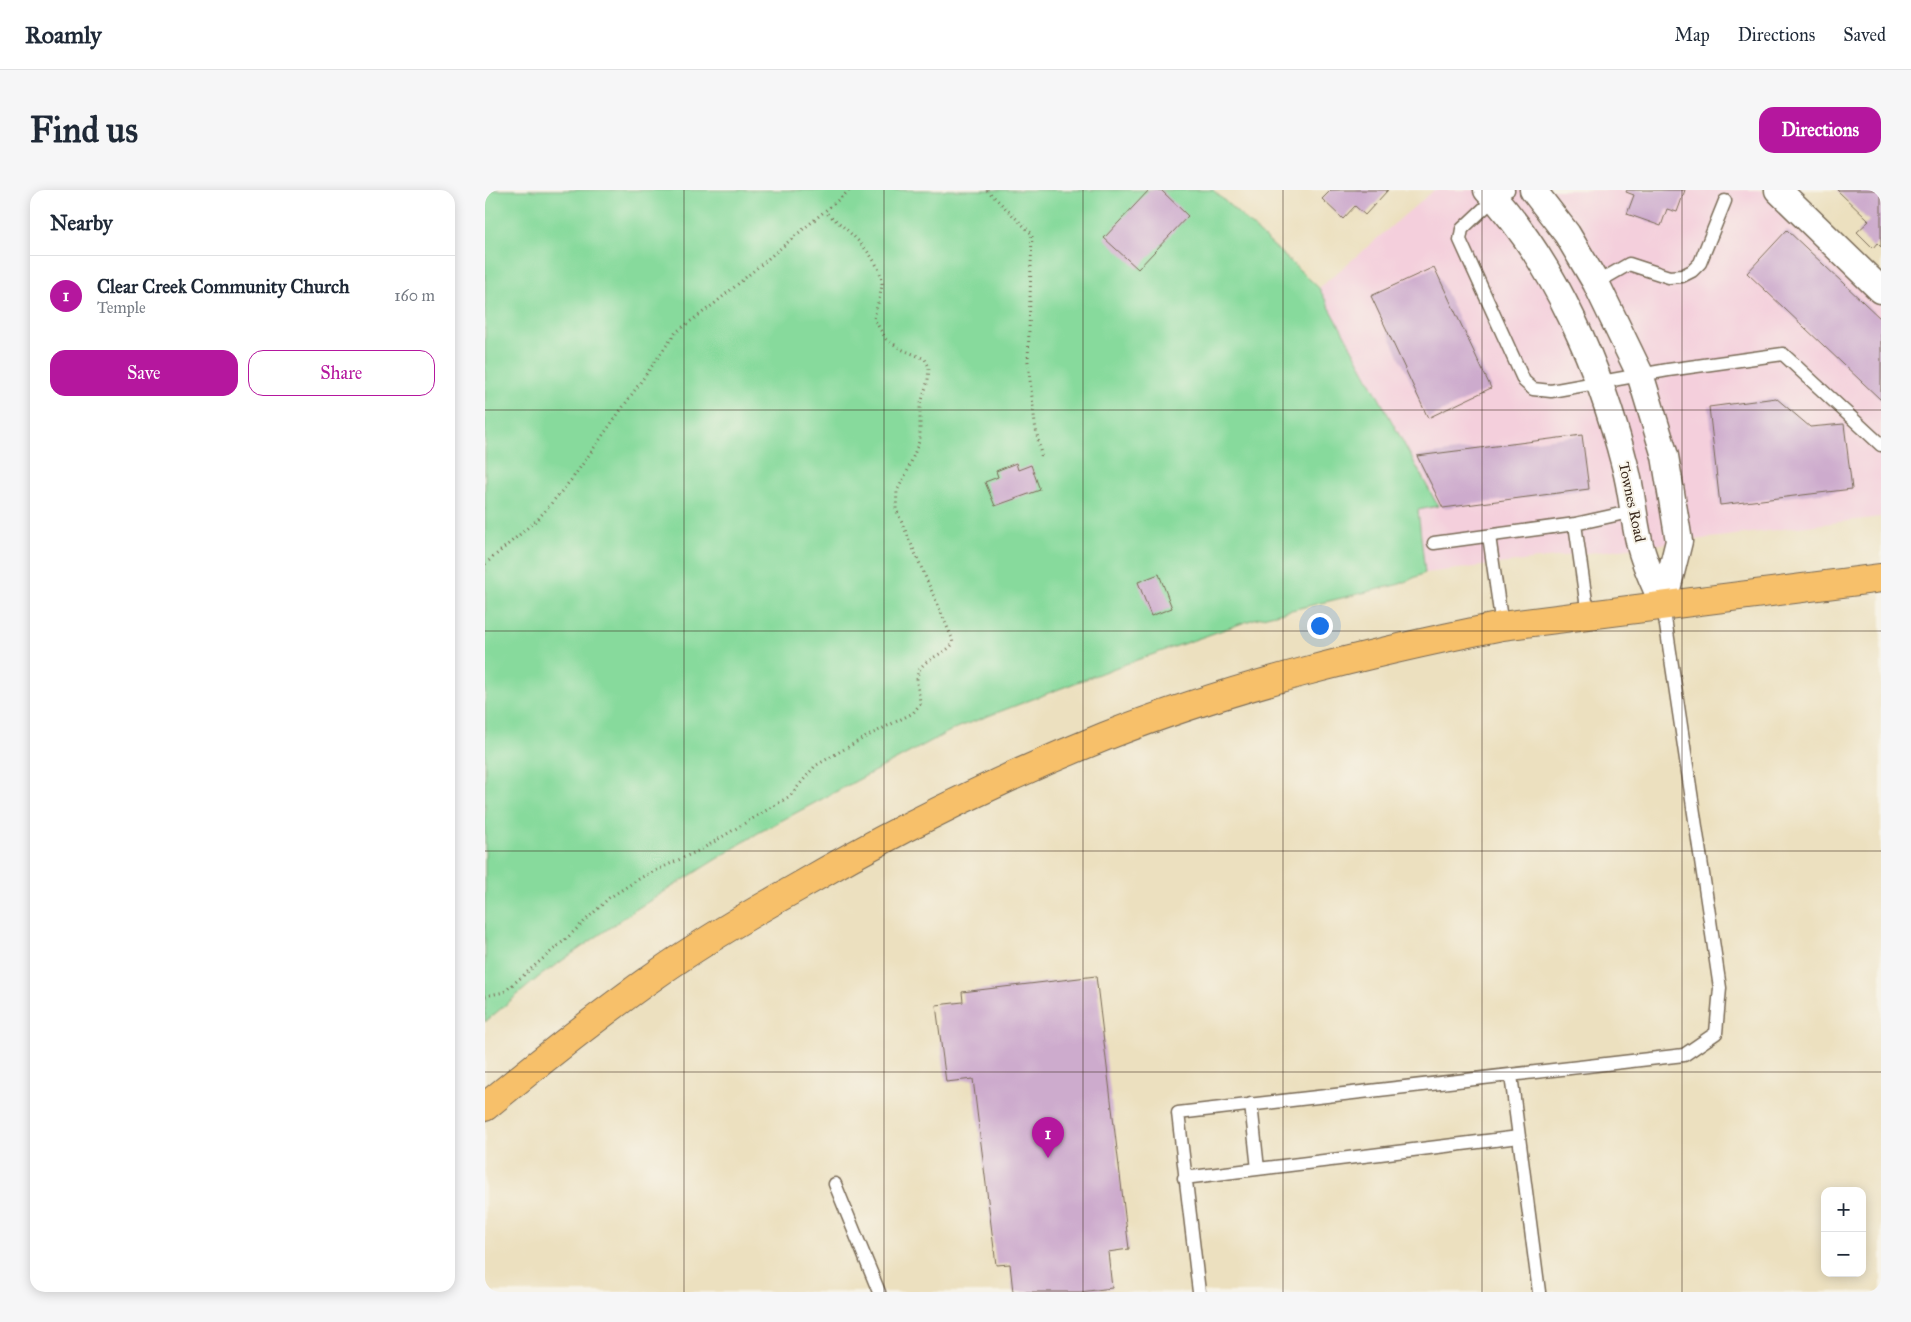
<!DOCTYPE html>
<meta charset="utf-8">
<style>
body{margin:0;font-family:"IM FELL Great Primer",serif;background:#f6f6f7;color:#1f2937}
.controls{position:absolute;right:15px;bottom:15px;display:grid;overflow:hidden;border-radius:10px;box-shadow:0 2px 12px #0003}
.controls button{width:45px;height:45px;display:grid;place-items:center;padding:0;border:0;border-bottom:1px solid #e0e1e3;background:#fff;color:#1f2937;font:25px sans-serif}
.you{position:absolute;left:834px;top:435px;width:18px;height:18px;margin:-12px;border:4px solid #fff;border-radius:50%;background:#1a73e8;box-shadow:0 0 0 8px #1a73e833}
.badge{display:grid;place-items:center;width:32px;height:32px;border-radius:50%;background:#b5179e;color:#fff;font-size:16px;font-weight:700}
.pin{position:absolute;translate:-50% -41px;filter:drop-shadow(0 1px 2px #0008)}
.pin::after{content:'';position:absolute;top:26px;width:18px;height:15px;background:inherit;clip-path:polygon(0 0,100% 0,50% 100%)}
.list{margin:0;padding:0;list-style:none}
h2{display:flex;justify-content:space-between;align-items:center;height:65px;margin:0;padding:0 20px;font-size:21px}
h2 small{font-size:16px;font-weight:400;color:#747a83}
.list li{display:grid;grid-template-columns:32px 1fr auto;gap:15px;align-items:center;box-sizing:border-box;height:80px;padding:0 20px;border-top:1px solid #e0e1e3}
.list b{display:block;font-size:19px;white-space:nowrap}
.list p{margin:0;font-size:16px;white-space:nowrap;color:#747a83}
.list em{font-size:16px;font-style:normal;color:#747a83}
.actions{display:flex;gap:10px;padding:15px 20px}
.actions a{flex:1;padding:11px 0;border:1px solid #b5179e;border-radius:15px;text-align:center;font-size:18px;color:#b5179e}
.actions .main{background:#b5179e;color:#fff}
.map{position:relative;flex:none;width:1396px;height:1102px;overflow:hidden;border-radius:15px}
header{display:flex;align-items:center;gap:30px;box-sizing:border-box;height:70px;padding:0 25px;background:#fff;border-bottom:1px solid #e0e1e3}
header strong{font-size:24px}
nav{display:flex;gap:28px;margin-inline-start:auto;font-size:18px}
.intro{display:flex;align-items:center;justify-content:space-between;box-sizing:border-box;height:120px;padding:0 30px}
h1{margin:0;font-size:35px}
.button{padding:12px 22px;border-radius:15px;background:#b5179e;color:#fff;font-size:18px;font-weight:700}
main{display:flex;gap:30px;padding:0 30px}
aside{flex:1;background:#fff;border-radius:15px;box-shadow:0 2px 12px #0003}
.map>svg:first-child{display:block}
.built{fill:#f4cfdc}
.green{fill:#87da9c;stroke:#61825d}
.building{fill:#cdabcd}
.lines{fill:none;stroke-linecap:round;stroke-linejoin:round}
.lane-casing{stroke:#796a56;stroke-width:15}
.street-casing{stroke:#796a56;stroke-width:29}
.primary-casing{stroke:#796a56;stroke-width:30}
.path{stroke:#796a56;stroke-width:3;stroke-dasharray:1 4;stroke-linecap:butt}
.lane{stroke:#fff;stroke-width:12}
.street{stroke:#fff;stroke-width:26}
.primary{stroke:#f7c06b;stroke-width:28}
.grid{fill:none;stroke:#3b2a1e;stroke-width:1;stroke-opacity:0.55}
.labels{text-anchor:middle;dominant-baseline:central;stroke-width:4;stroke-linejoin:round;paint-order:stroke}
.street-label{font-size:15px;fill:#3b2a1e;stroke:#f7f3e8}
</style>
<header>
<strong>Roamly</strong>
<nav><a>Map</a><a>Directions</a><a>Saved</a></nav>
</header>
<div class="intro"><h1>Find us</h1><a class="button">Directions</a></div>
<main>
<aside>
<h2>Nearby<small></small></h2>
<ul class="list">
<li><span class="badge">1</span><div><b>Clear Creek Community Church</b><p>Temple</p></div><em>160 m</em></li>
</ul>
<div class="actions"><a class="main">Save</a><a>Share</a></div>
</aside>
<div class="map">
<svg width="1396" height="1102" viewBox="0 0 1396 1102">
<rect width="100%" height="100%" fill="#f7f3e8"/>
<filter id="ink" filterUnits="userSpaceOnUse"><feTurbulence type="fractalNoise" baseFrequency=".02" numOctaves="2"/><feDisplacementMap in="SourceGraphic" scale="10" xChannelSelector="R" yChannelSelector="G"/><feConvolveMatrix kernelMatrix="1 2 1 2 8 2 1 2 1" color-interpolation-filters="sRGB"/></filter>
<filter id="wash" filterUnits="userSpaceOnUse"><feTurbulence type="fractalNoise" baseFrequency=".0096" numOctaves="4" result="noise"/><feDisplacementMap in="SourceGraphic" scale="20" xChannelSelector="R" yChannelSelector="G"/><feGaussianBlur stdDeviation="1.12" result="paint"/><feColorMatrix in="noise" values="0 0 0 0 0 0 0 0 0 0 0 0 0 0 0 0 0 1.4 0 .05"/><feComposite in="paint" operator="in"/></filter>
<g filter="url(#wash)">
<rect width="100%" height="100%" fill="#ece0bf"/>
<path class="built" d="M949,0H1275L1396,114V327L940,383L932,319L953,315L834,98Z"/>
<path class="green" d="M1,0H728L834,98L953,316L933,320L940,383L915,394L769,429L632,477L469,539L273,643L150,720L55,786L0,832V2Z"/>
<g id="blocks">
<path class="building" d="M664,0H676L703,26L653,79L619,48Z
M846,0H903L880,25L870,16L858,29L837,9Z
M1142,0H1200L1192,22L1182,19L1176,36L1142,24L1149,5L1141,2Z
M1352,0H1396V57L1392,53L1388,58L1372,42L1384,31Z
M1302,40L1396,129V210L1262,83Z
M949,77L1006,198L943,228L886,106Z
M1291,208L1325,237L1359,234L1367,299L1235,315L1224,217Z
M1097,245L1104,299L958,318L932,266Z
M531,273L533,280L546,275L555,300L510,316L500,292L513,287L511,281Z
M674,384L687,418L666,426L653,392Z
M611,786L644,1059L623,1062L627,1098L595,1102H528L525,1074L511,1075L488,889L461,892L451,815L478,812L477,802Z"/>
</g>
</g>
<g filter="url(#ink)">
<use href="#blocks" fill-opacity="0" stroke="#796a56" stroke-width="1"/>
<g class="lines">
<defs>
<path id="lane" d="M1023,0L1010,8L977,39L975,50L1039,191L1048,199L1066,201L1183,180L1298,164L1396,255
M1111,93L1144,74L1184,87L1197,86L1207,81L1215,73L1240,11
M1090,334L1103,425
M1004,346L1017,436
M949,353L1090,334L1149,321
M1026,885L1054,1102
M766,914L773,979
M699,988L1034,947
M350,994L394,1102
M714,1102L693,923L1199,865L1231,843L1235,798L1178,415"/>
<path id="street" d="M1002,0C1070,72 1116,181 1140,276C1147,301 1148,326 1154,351C1158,372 1170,394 1178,415
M1048,0L1082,44L1111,93L1155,184L1180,266L1194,351L1178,415
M1293,0L1396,100"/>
<path id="primary" d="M0,917C56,871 112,826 172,784C217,752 265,724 313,697C412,639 514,589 621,546C748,496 883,463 1017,436L1396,388"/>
</defs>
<use href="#lane" class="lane-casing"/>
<use href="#street" class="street-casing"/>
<use href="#primary" class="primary-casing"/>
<path class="path" d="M502,0L547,44L543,172L550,234L557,270
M0,374L53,329L87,289L191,142L229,114L365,0
M0,806L19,802L81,749L124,708L157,687L217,659L305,606L330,576L375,550L428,523L435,514C435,506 432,498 432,490C432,469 457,467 468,454L467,448L411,319L412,301L423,280L435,249V217L443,190L444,177L440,169L416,159L401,149L389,129C391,118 396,105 397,94C397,68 359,36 340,22"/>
<use href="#lane" class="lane"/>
<use href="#street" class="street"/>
<use href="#primary" class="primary"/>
</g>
</g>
<path class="grid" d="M199,0V1102M399,0V1102M598,0V1102M798,0V1102M997,0V1102M1197,0V1102M0,220H1396M0,441H1396M0,661H1396M0,882H1396"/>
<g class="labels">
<g class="street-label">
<text transform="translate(1147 312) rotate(78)">Townes Road</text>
</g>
</g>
</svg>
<div class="controls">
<button>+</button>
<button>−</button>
</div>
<div class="you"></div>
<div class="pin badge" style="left:563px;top:968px">1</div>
</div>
</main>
